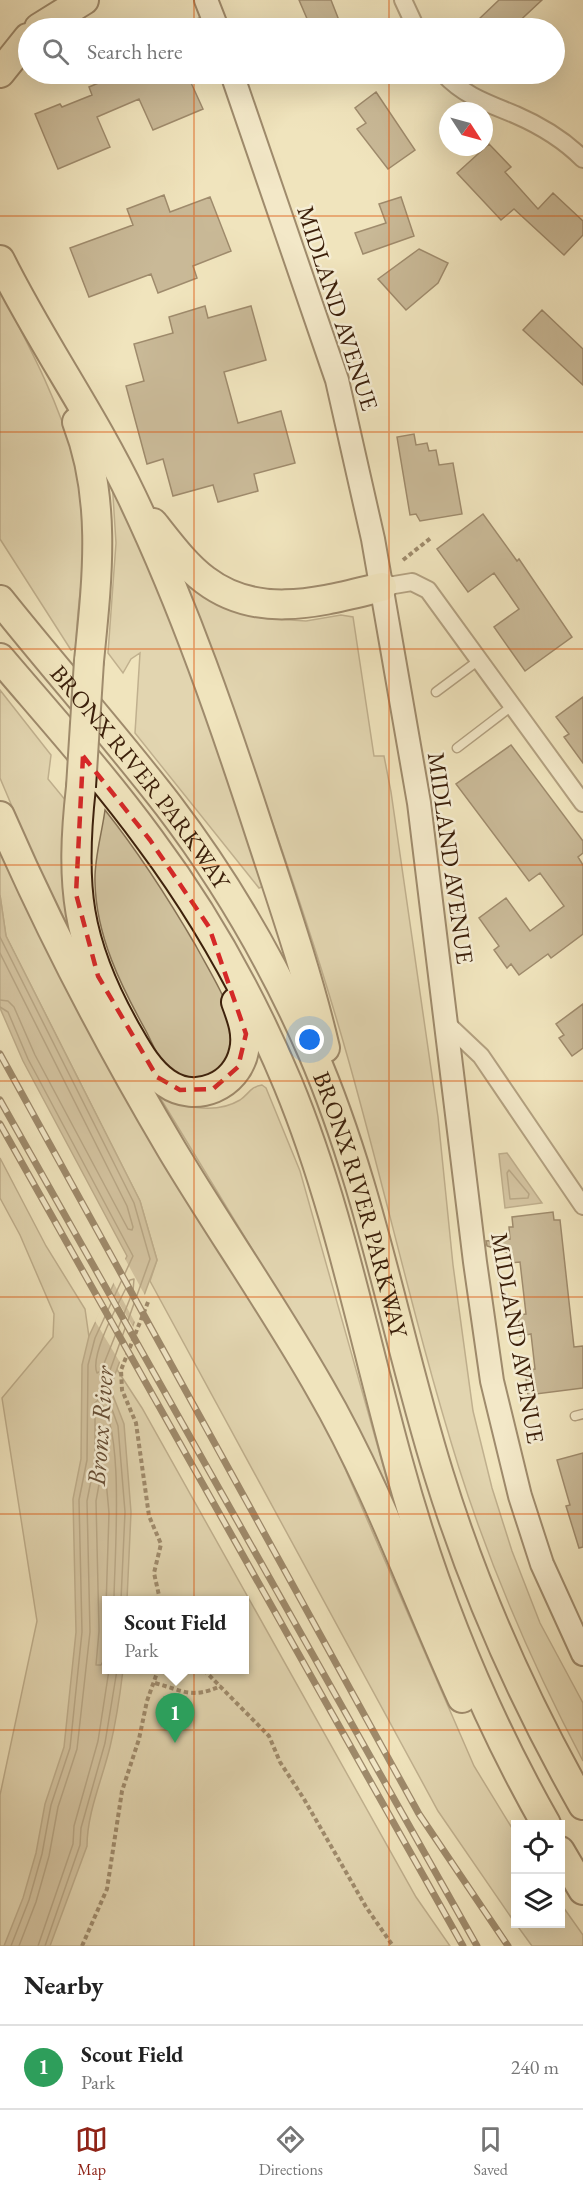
<!DOCTYPE html>
<style>
body{margin:0;font-family:"EB Garamond",serif;background:#f2f2f2;color:#222}
.controls{position:absolute;right:18px;bottom:18px;display:grid;overflow:hidden;border-radius:0px;box-shadow:0 6px 24px #0002}
.controls button{width:54px;height:54px;display:grid;place-items:center;padding:0;border:0;border-bottom:2px solid #e0e0e0;background:#fff;color:#222;font:30px sans-serif}
.compass{position:absolute;left:439px;top:102px;width:54px;height:54px;border-radius:50%;background:#fff;box-shadow:0 6px 24px #0002;rotate:126deg}
.you{position:absolute;left:310px;top:1040px;width:21px;height:21px;margin:-15px;border:4px solid #fff;border-radius:50%;background:#1a73e8;box-shadow:0 0 0 9px #1a73e833}
.badge{display:grid;place-items:center;width:39px;height:39px;border-radius:50%;background:#8f2418;color:#fff;font-size:20px;font-weight:700}
.pin{position:absolute;translate:-50% -50px;filter:drop-shadow(0 2px 3px #0008)}
.pin::after{content:'';position:absolute;top:32px;width:21px;height:18px;background:inherit;clip-path:polygon(0 0,100% 0,50% 100%)}
.popup{position:absolute;left:102px;top:1596px;width:147px;height:78px;box-sizing:border-box;display:grid;place-content:center;border-radius:0px;background:#fff;filter:drop-shadow(0 2px 4px #0005);font-size:20px;white-space:nowrap;color:#767676}
.popup b{font-size:22px;color:#222}
.popup::after{content:'';position:absolute;left:50%;top:100%;margin-left:-12px;border:12px solid transparent;border-top-color:#fff}
.list{margin:0;padding:0;list-style:none}
h2{display:flex;justify-content:space-between;align-items:center;height:78px;margin:0;padding:0 24px;font-size:26px}
h2 small{font-size:20px;font-weight:400;color:#767676}
.list li{display:grid;grid-template-columns:39px 1fr auto;gap:18px;align-items:center;box-sizing:border-box;height:84px;padding:0 24px;border-top:2px solid #e0e0e0}
.list b{display:block;font-size:22px;white-space:nowrap}
.list p{margin:0;font-size:20px;white-space:nowrap;color:#767676}
.list em{font-size:20px;font-style:normal;color:#767676}
.icon{flex:none;width:33px;height:33px;fill:none;stroke:currentColor;stroke-width:2;stroke-linecap:round;stroke-linejoin:round}
.map{position:relative;flex:none;width:583px;height:1946px;overflow:hidden}
.search{position:absolute;background:#fff;box-shadow:0 6px 24px #0002;left:18px;right:18px;top:18px;height:66px;display:flex;align-items:center;gap:15px;box-sizing:border-box;padding:0 21px;border-radius:33px;color:#767676;font-size:22px}
.sheet{height:162px;background:#fff}
nav{display:flex;justify-content:space-around;align-items:center;box-sizing:border-box;height:84px;border-top:2px solid #e0e0e0;background:#fff;font-size:16px;color:#767676}
nav a{display:grid;justify-items:center;gap:3px}
nav .on{color:#8f2418}
.map>svg:first-child{display:block}
.green{fill:#d1c39f;stroke:#867255;stroke-width:1.5;fill-rule:evenodd}
.water{fill:#b3a180;stroke:#836d51;stroke-width:1.5}
.pier{fill:#f0e4bd}
.lines{fill:none;stroke-linecap:round;stroke-linejoin:round}
.shore{stroke:#786046;stroke-width:1.5}
.building{fill:#9a8668;stroke:#3c200b;stroke-width:1.5}
.lane-casing{stroke:#695138;stroke-width:11}
.street-casing{stroke:#695138;stroke-width:20}
.secondary-casing{stroke:#3c200b;stroke-width:26}
.highway-casing{stroke:#3c200b;stroke-width:32}
.path{stroke:#3c200b;stroke-width:4;stroke-dasharray:4.5 3;stroke-linecap:butt}
.lane{stroke:#f5edd4;stroke-width:8}
.street{stroke:#f5edd4;stroke-width:16}
.secondary{stroke:#f5edd4;stroke-width:22}
.highway{stroke:#f0e4bd;stroke-width:28}
.rail-casing{stroke:#3c200b;stroke-width:7}
.rail{stroke:#f5edd4;stroke-width:4.5;stroke-dasharray:14;stroke-linecap:butt}
.highway-bridge-casing{stroke:#3c200b;stroke-width:32;stroke-linecap:butt}
.highway-bridge{stroke:#f0e4bd;stroke-width:28}
.marked{fill:none;stroke:#d62828;stroke-width:4.5;stroke-dasharray:12 8;stroke-linejoin:round}
.grid{fill:none;stroke:#df560c;stroke-width:1.5;stroke-opacity:0.55}
.labels{text-anchor:middle;dominant-baseline:central;stroke-width:5;stroke-linejoin:round;paint-order:stroke}
.street-label{font-size:24px;fill:#3c200b;stroke:#f5edd4}
.water-label{font-size:26px;font-style:italic;fill:#664d34;stroke:#f5edd4}
</style>
<div class="map">
<svg width="583" height="1946" viewBox="0 0 583 1946">
<rect width="100%" height="100%" fill="#f0e4bd"/>
<filter id="stains"><feTurbulence type="fractalNoise" baseFrequency=".00333" numOctaves="4"/><feColorMatrix values="0 0 0 0 .2 0 0 0 0 .09 0 0 0 0 .02 0 0 0 .5 -.17"/></filter>
<radialGradient id="worn" r=".72"><stop offset=".6" stop-color="#630" stop-opacity="0"/><stop offset="1" stop-color="#630" stop-opacity=".3"/></radialGradient>
<path class="green" d="M0,290C29,346 58,400 75,461C78,473 83,485 85,497C90,547 76,598 76,648L71,650L0,539Z
M112,480L157,583L267,885L259,888L135,733L140,653L131,659L123,673L108,653L116,543Z
M175,562L222,603L261,618L306,621L341,615L353,617L374,756H384L391,792L438,1117L453,1265L473,1411L492,1488L512,1551L540,1623L583,1703V1761C534,1668 491,1569 459,1468C417,1334 387,1197 349,1062C301,892 239,727 175,562Z
M0,690L51,755L48,779L71,807L75,940L33,856L0,778Z
M105,810C139,853 168,898 196,946C209,970 224,994 232,1019C238,1036 232,1063 216,1072C205,1079 190,1081 177,1075C161,1067 154,1046 146,1031C121,986 96,936 95,882C94,859 102,833 105,810Z
M0,846L263,1319L327,1427L474,1766L515,1833V1923L438,1811L150,1281L157,1260L140,1201L6,936L0,895Z
M262,1085L266,1088L300,1171L406,1547L372,1458L345,1402L156,1091C177,1108 215,1115 240,1100C249,1094 250,1087 262,1085Z
M0,1158L46,1246L85,1309L89,1337L115,1373L116,1368L142,1408L416,1897L450,1946H0V1795L37,1621L2,1398L53,1337L54,1314L20,1235L0,1198ZM106,1600H244V1670H106Z
M561,1904L583,1935V1946H532L516,1924H560Z"/>
<path class="water" d="M0,895L6,936L140,1201L157,1260L110,1388L124,1424L131,1512L127,1600H106V1670H123C120,1695 116,1722 110,1747C102,1780 87,1813 87,1846L50,1946H4L23,1898L36,1853L45,1804L64,1747L76,1632L73,1499L81,1459L82,1365L89,1336L127,1256L23,1061L0,1008Z
M507,1153L542,1203L505,1208L499,1154Z"/>
<path class="pier" d="M124,1257L147,1299L137,1326L113,1282Z
M110,1288L135,1330L121,1364L95,1321Z"/>
<g class="lines">
<path class="shore" d="M0,937L134,1203L150,1259L104,1387L118,1426L125,1512L121,1600
M0,953L127,1206L133,1227L132,1230L128,1229L35,1055L14,1007L8,1001L0,1000
M0,1007L8,1012L28,1059L133,1256L95,1338L88,1365L87,1460L79,1500L82,1632L70,1748L51,1805L42,1854L29,1900L11,1946
M509,1170L529,1194L528,1198L510,1199L507,1173Z
M134,1279L133,1291L101,1371L97,1373C89,1355 121,1299 130,1280Z
M106,1607L109,1513L106,1480L103,1477L100,1479L96,1501L99,1631L96,1665H101L106,1656
M19,1946L36,1902L49,1856L58,1807L77,1749L90,1632L87,1501L95,1460V1403L98,1400C126,1422 114,1563 114,1600
M38,1946L73,1844L74,1826L98,1741L109,1670
M45,1946L80,1845L81,1828L105,1743L117,1670"/>
</g>
<path class="building" d="M299,0H331L342,28H311Z
M499,0H542L512,28H486L478,20Z
M139,74H187L203,109L153,130L139,99L97,117L110,147L58,169L35,114L60,104L62,107L92,95L89,87L115,76L117,83Z
M376,92L415,150L388,169L357,129L366,123L355,108Z
M489,144L511,167L505,172L538,209L553,193L583,221V235L564,255L514,209L501,220L457,173Z
M164,195L170,212L210,197L231,251L193,266L197,278L158,293L151,274L89,297L70,248L133,225L127,209Z
M401,197L414,236L363,254L355,233L386,223L379,204Z
M419,249L448,263L438,283L406,310L378,279Z
M205,306L208,318L251,306L266,360L224,372L238,423L281,411L295,463L254,474L258,491L218,502L213,485L173,496L163,459L147,464L126,386L144,381L134,344L173,333L169,317Z
M542,310L583,349V385L523,330Z
M414,434L416,445L427,443L429,451L436,450L439,465L453,463L462,514L420,521L416,514L410,515L397,437Z
M483,514L517,561L519,559L572,637L525,671L494,627L519,609L494,573L468,592L437,549Z
M583,697V763L564,737L569,734L556,717Z
M511,745L583,841V853L578,857L583,865V934L551,958L548,954L519,975L511,964L507,968L494,950L499,946L479,918L506,898L530,931L564,906L540,873L529,881L456,784Z
M583,1004V1048L572,1056L559,1038L564,1035L556,1024Z
M553,1212L554,1220H560L574,1347L583,1346V1388L528,1395L525,1370L535,1369L531,1334L520,1336L518,1315L526,1314L520,1262L510,1263L509,1253L487,1246L486,1241L510,1239L509,1227H513L512,1217Z
M583,1453V1547L579,1548L566,1506L570,1505L557,1460Z"/>
<g class="lines">
<defs>
<path id="lane" d="M189,28L212,17
M86,77L93,74
M436,692L479,660
M457,748L512,706
M575,1416L583,1414"/>
<path id="street" d="M403,0L416,28
M444,74C464,96 490,104 516,115C539,125 565,141 583,159
M382,587L412,582L428,590L583,803
M445,1022L481,1056L583,1206"/>
<path id="secondary" d="M206,0L217,28
M232,74L337,380L373,539L419,803L475,1262L492,1381L520,1496L542,1564L583,1654"/>
<g id="highway">
<path d="M39,28L84,0"/>
<path d="M0,73L28,38"/>
<path d="M0,260C40,341 93,415 132,497C184,606 224,722 261,836C284,906 308,976 325,1048"/>
<path d="M77,422C107,499 97,581 89,661"/>
<path d="M153,523C169,543 185,565 205,580C259,621 323,601 382,587"/>
<path id="s1" d="M0,600C55,669 114,735 168,805C226,881 274,964 312,1051C371,1187 395,1334 439,1475C474,1588 524,1701 583,1805"/>
<path d="M0,658C51,718 104,777 150,840C206,915 252,998 288,1084C338,1205 363,1336 398,1462C432,1587 482,1711 546,1824"/>
<path d="M81,787C70,885 76,942 125,1029C136,1048 147,1070 166,1083C196,1104 237,1086 244,1051C248,1034 242,1018 236,1002"/>
<path d="M0,816C50,931 108,1042 172,1150C220,1230 274,1307 320,1388C377,1486 415,1595 462,1698"/>
<path d="M560,1851L583,1890"/>
</g>
</defs>
<use href="#lane" class="lane-casing"/>
<use href="#street" class="street-casing"/>
<use href="#secondary" class="secondary-casing"/>
<use href="#highway" class="highway-casing"/>
<path class="path" d="M403,560L432,537
M148,1302L121,1370L122,1390L136,1423L149,1516L161,1544L154,1573L160,1600
M204,1670L269,1736L280,1762L304,1799L366,1907L393,1946
M155,1683C184,1691 191,1699 221,1686
M82,1946L107,1889L122,1791L139,1739L147,1701L158,1670"/>
<use href="#lane" class="lane"/>
<use href="#street" class="street"/>
<use href="#secondary" class="secondary"/>
<use href="#highway" class="highway"/>
<defs>
<path id="rail" d="M0,1054L419,1814L508,1946
M0,1100L477,1946
M0,1124L463,1946"/>
</defs>
<use href="#rail" class="rail-casing"/>
<use href="#rail" class="rail"/>
<defs>
<path id="highway-bridge" d="M81,787L89,661"/>
</defs>
<use href="#highway-bridge" class="highway-bridge-casing"/>
<use href="#highway-bridge" class="highway-bridge"/>
</g>
<path d="M0 0H583V1946H0ZM83,756L150,840L209,927L246,1034L238,1067L213,1089L180,1090L157,1077L98,976L76,894Z" fill="#f0e4bd" fill-opacity=".55" fill-rule="evenodd"/>
<path class="marked" d="M83,756L150,840L209,927L246,1034L238,1067L213,1089L180,1090L157,1077L98,976L76,894Z"/>
<path class="grid" d="M194,0V28M389,0V28M194,74V1946M389,74V1946M0,216H583M0,432H583M0,649H583M0,865H583M0,1081H583M0,1297H583M0,1514H583M0,1730H583"/>
<g class="labels">
<g class="street-label">
<text transform="translate(338 308) rotate(72)">MIDLAND AVENUE</text>
<text stroke="none"><textPath href="#s1" startOffset="226">BRONX RIVER PARKWAY</textPath></text>
<text transform="translate(451 858) rotate(82)">MIDLAND AVENUE</text>
<text stroke="none"><textPath href="#s1" startOffset="712">BRONX RIVER PARKWAY</textPath></text>
<text transform="translate(518 1338) rotate(80)">MIDLAND AVENUE</text>
</g>
<g class="water-label">
<text transform="translate(100 1426) rotate(-86)">Bronx River</text>
</g>
</g>
<rect width="100%" height="100%" filter="url(#stains)"/>
<rect width="100%" height="100%" fill="url(#worn)"/>
</svg>
<div class="controls">
<button><svg class="icon" aria-label="locate" viewBox="0 0 24 24"><circle cx="12" cy="12" r="6"/><path d="M12 2v4M12 18v4M2 12h4M18 12h4"/></svg></button>
<button><svg class="icon" aria-label="layers" viewBox="0 0 24 24"><path d="M12 4l9 5-9 5-9-5zM3 14l9 5 9-5"/></svg></button>
</div>
<svg class="compass" viewBox="-18 -18 36 36"><path d="M0-13l5 13h-10z" fill="#e53935"/><path d="M0 13l5-13h-10z" fill="#767676"/></svg>
<div class="you"></div>
<div class="pin badge" style="left:175px;top:1743px;background:#2e9e5b">1</div>
<div class="popup"><b>Scout Field</b>Park</div>
<div class="search"><svg class="icon" aria-label="search" viewBox="0 0 24 24"><circle cx="10" cy="10" r="6"/><path d="M15 15l6 6"/></svg>Search here</div>
</div>
<section class="sheet">
<h2>Nearby<small></small></h2>
<ul class="list">
<li><span class="badge" style="background:#2e9e5b">1</span><div><b>Scout Field</b><p>Park</p></div><em>240 m</em></li>
</ul>
</section>
<nav>
<a class="on"><svg class="icon" aria-label="map" viewBox="0 0 24 24"><path d="M3 6l6-2 6 2 6-2v14l-6 2-6-2-6 2zM9 4v14M15 6v14"/></svg>Map</a>
<a><svg class="icon" aria-label="directions" viewBox="0 0 24 24"><path d="M12 3l9 9-9 9-9-9zM9 14v-3h6M13 9l2 2-2 2"/></svg>Directions</a>
<a><svg class="icon" aria-label="saved" viewBox="0 0 24 24"><path d="M7 4h10v16l-5-4-5 4z"/></svg>Saved</a>
</nav>
